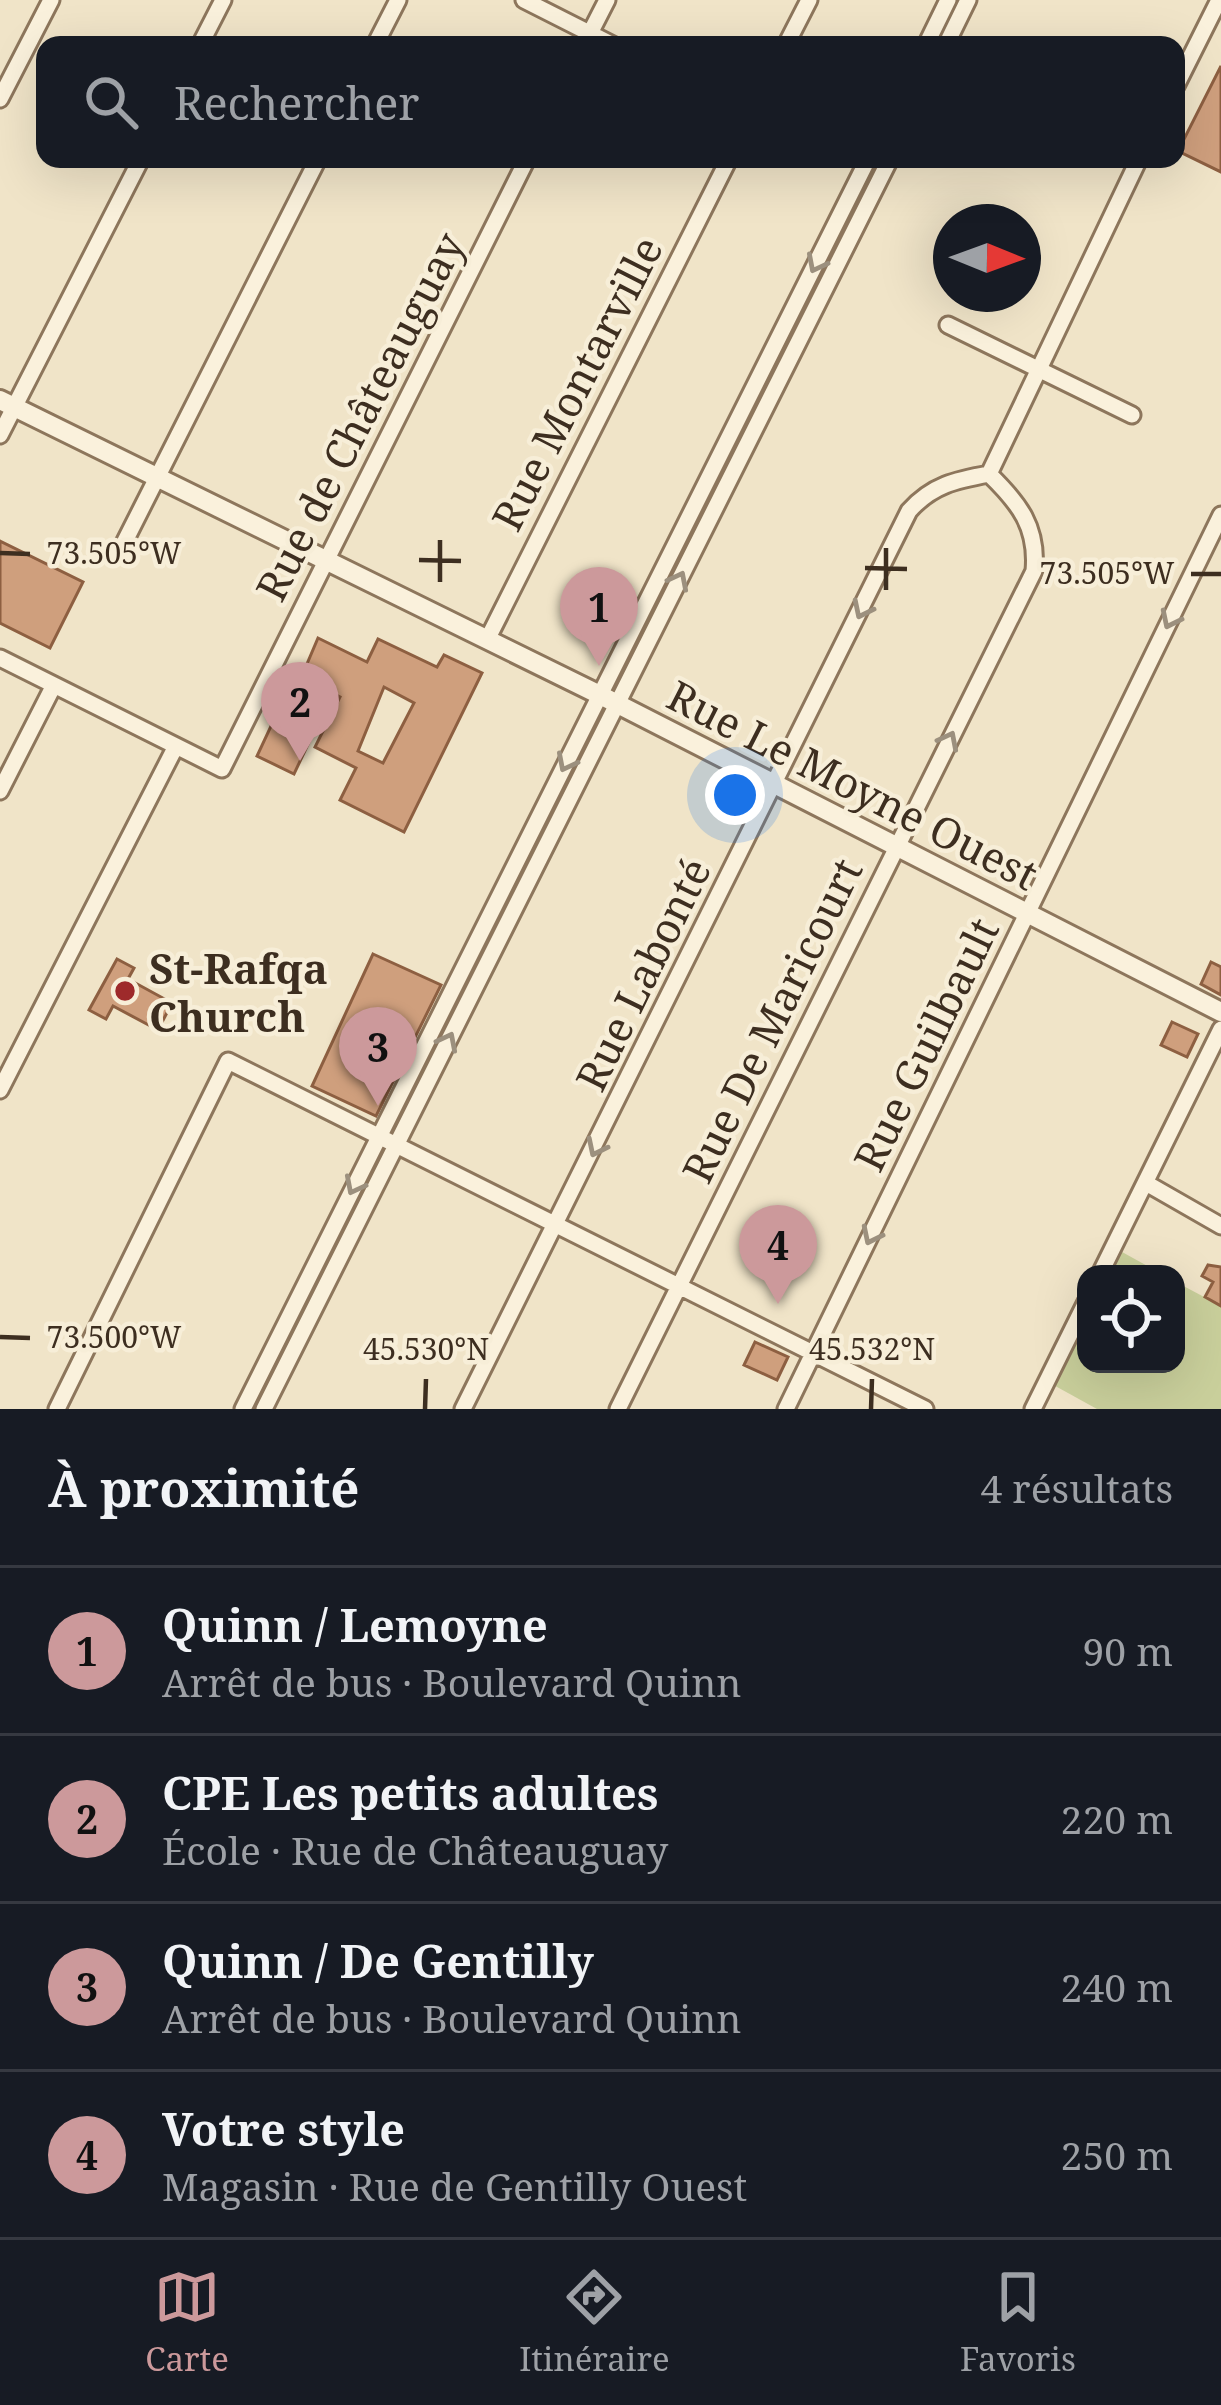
<!DOCTYPE html>
<html lang="fr">
<meta charset="utf-8">
<style>
body{margin:0;font-family:"Noto Serif",serif;background:#242831;color:#f1f3f6}
.controls{position:absolute;right:36px;bottom:36px;display:grid;overflow:hidden;border-radius:24px;box-shadow:0 12px 48px #0002}
.controls button{width:108px;height:108px;display:grid;place-items:center;padding:0;border:0;border-bottom:3px solid #363941;background:#171b24;color:#f1f3f6;font:60px sans-serif}
.compass{position:absolute;left:933px;top:204px;width:108px;height:108px;border-radius:50%;background:#171b24;box-shadow:0 12px 48px #0002;rotate:91deg}
.you{position:absolute;left:735px;top:795px;width:42px;height:42px;margin:-30px;border:9px solid #fff;border-radius:50%;background:#1a73e8;box-shadow:0 0 0 18px #1a73e833}
.badge{display:grid;place-items:center;width:78px;height:78px;border-radius:50%;background:#cc999b;color:#111;font-size:39px;font-weight:700}
.pin{position:absolute;translate:-50% -99px;filter:drop-shadow(0 3px 6px #0008)}
.pin::after{content:'';position:absolute;top:63px;width:42px;height:36px;background:inherit;clip-path:polygon(0 0,100% 0,50% 100%)}
.list{margin:0;padding:0;list-style:none}
h2{display:flex;justify-content:space-between;align-items:center;height:156px;margin:0;padding:0 48px;font-size:51px}
h2 small{font-size:39px;font-weight:400;color:#9ea1a6}
.list li{display:grid;grid-template-columns:78px 1fr auto;gap:36px;align-items:center;box-sizing:border-box;height:168px;padding:0 48px;border-top:3px solid #363941}
.list b{display:block;font-size:45px;white-space:nowrap}
.list p{margin:0;font-size:39px;white-space:nowrap;color:#9ea1a6}
.list em{font-size:39px;font-style:normal;color:#9ea1a6}
.icon{flex:none;width:66px;height:66px;fill:none;stroke:currentColor;stroke-width:2;stroke-linecap:round;stroke-linejoin:round}
.map{position:relative;flex:none;width:1221px;height:1409px;overflow:hidden}
.search{position:absolute;background:#171b24;box-shadow:0 12px 48px #0002;left:36px;right:36px;top:36px;height:132px;display:flex;align-items:center;gap:30px;box-sizing:border-box;padding:0 42px;border-radius:24px;color:#9ea1a6;font-size:45px}
.sheet{height:828px;background:#171b24}
nav{display:flex;justify-content:space-around;align-items:center;box-sizing:border-box;height:168px;border-top:3px solid #363941;background:#171b24;font-size:33px;color:#9ea1a6}
nav a{display:grid;justify-items:center;gap:6px}
nav .on{color:#cc999b}
.map>svg:first-child{display:block}
.green{fill:#c9cf9b}
.building{fill:#cf9f7d;stroke:#8d5f41;stroke-width:3;fill-rule:evenodd}
.lines{fill:none;stroke-linecap:round;stroke-linejoin:round}
.minor-casing{stroke:#8d765c;stroke-width:21}
.tertiary-casing{stroke:#8d765c;stroke-width:24}
.minor{stroke:#faf1dc;stroke-width:15}
.tertiary{stroke:#faf1dc;stroke-width:18}
.oneway{stroke:#9c907e}
.ticks{fill:none;stroke:#3d2e20;stroke-width:4.5}
.poi-dot{fill:#9e2a2b;stroke:#f7eed8;stroke-width:4.5}
.labels{text-anchor:middle;dominant-baseline:central;stroke-width:9;stroke-linejoin:round;paint-order:stroke}
.street-label{font-size:42px;fill:#3d2e20;stroke:#f7eed8}
.poi-label{font-size:42px;font-weight:bold;fill:#3d2e20;stroke:#f7eed8;text-anchor:start}
.ticks-label{font-size:30px;text-anchor:middle;fill:#3d2e20;stroke:#f7eed8;stroke-width:9;stroke-linejoin:round;paint-order:stroke}
</style>
<div class="map">
<svg width="1221" height="1409" viewBox="0 0 1221 1409">
<rect width="100%" height="100%" fill="#f0e4c8"/>
<path class="green" d="M1113,1247L1162,1274H1100Z
M1176,1282L1221,1306V1409H1097L1048,1382L1086,1302V1364H1176Z"/>
<path class="building" d="M1221,66V172L1178,151Z
M0,541L83,582L50,648L0,623Z
M318,638L367,662L378,639L437,667L444,655L482,673L404,832L340,800L356,768L315,747L340,697L301,678ZM384,687L414,703L383,763L358,751Z
M271,726L310,740L294,774L257,756Z
M373,954L441,985L376,1116L312,1086Z
M117,959L134,968L128,979L172,1003L158,1030L113,1006L106,1019L89,1010Z
M1211,962L1221,967V995L1201,984Z
M1172,1022L1198,1034L1187,1057L1161,1045Z
M1208,1265L1221,1267V1306L1205,1297L1213,1282L1202,1276Z
M755,1342L788,1357L777,1380L744,1365Z"/>
<g class="lines">
<defs>
<path id="minor" d="M524,0L613,45
M200,45L223,0
M375,45L398,0
M584,45L607,0
M786,45L809,0
M926,45L948,0
M946,45L968,0
M1176,86L1219,0
M0,99L51,0
M948,325L1132,415
M0,435L141,159
M989,474L1139,159
M121,549L318,159
M487,640L729,159
M0,658L222,769L527,159
M0,791L54,685
M0,1090L176,746
M1146,1183L1221,1226
M1100,1274L1221,1029
M57,1409L228,1061L925,1409
M243,1409L868,159
M264,1409L890,159
M463,1409L909,511C932,485 956,480 989,474
M618,1409L1034,571C1038,527 1019,503 989,474
M786,1409L1221,515
M1033,1409L1086,1302"/>
<path id="tertiary" d="M0,400L600,695L1221,1012"/>
</defs>
<use href="#minor" class="minor-casing"/>
<use href="#tertiary" class="tertiary-casing"/>
<use href="#minor" class="minor"/>
<use href="#tertiary" class="tertiary"/>
</g>
<defs><path id="oneway-chevron" d="M-2-3.5L2.5 0L-2 3.5" fill="none" stroke-width="1.6" stroke-linecap="round" stroke-linejoin="round" transform="scale(3)"/></defs>
<g class="oneway">
<use href="#oneway-chevron" transform="translate(816 264) rotate(117)"/>
<use href="#oneway-chevron" transform="translate(679 580) rotate(-63)"/>
<use href="#oneway-chevron" transform="translate(862 610) rotate(116)"/>
<use href="#oneway-chevron" transform="translate(1170 620) rotate(116)"/>
<use href="#oneway-chevron" transform="translate(949 740) rotate(-63)"/>
<use href="#oneway-chevron" transform="translate(566 763) rotate(117)"/>
<use href="#oneway-chevron" transform="translate(448 1041) rotate(-63)"/>
<use href="#oneway-chevron" transform="translate(596 1148) rotate(116)"/>
<use href="#oneway-chevron" transform="translate(354 1186) rotate(117)"/>
<use href="#oneway-chevron" transform="translate(871 1236) rotate(116)"/>
</g>
<path class="ticks" d="M0,553L30,554M419,560L461,561M865,568L907,569M1191,574H1221M440,582V540M886,590V548M0,1337L30,1338M425,1409L426,1379M871,1409L872,1379"/>
<circle class="poi-dot" cx="125" cy="991" r="12"/>
<g class="labels">
<g class="street-label">
<text transform="translate(576 383) rotate(-63)">Rue Montarville</text>
<text transform="translate(359 416) rotate(-63)">Rue de Châteauguay</text>
<text transform="translate(853 784) rotate(27)">Rue Le Moyne Ouest</text>
<text transform="translate(642 974) rotate(-64)">Rue Labonté</text>
<text transform="translate(771 1020) rotate(-64)">Rue De Maricourt</text>
<text transform="translate(925 1044) rotate(-64)">Rue Guilbault</text>
</g>
<g class="poi-label">
<text x="149" y="967">St-Rafqa<tspan x="149" dy="48">Church</tspan></text>
</g>
</g>
<g class="ticks-label">
<text x="114" y="564">73.505°W</text>
<text x="1107" y="584">73.505°W</text>
<text x="114" y="1348">73.500°W</text>
<text x="426" y="1360">45.530°N</text>
<text x="872" y="1360">45.532°N</text>
</g>
</svg>
<div class="controls">
<button><svg class="icon" aria-label="locate" viewBox="0 0 24 24"><circle cx="12" cy="12" r="6"/><path d="M12 2v4M12 18v4M2 12h4M18 12h4"/></svg></button>
</div>
<svg class="compass" viewBox="-18 -18 36 36"><path d="M0-13l5 13h-10z" fill="#e53935"/><path d="M0 13l5-13h-10z" fill="#9ea1a6"/></svg>
<div class="you"></div>
<div class="pin badge" style="left:599px;top:666px">1</div>
<div class="pin badge" style="left:300px;top:761px">2</div>
<div class="pin badge" style="left:378px;top:1106px">3</div>
<div class="pin badge" style="left:778px;top:1304px">4</div>
<div class="search"><svg class="icon" aria-label="search" viewBox="0 0 24 24"><circle cx="10" cy="10" r="6"/><path d="M15 15l6 6"/></svg>Rechercher</div>
</div>
<section class="sheet">
<h2>À proximité<small>4 résultats</small></h2>
<ul class="list">
<li><span class="badge">1</span><div><b>Quinn / Lemoyne</b><p>Arrêt de bus · Boulevard Quinn</p></div><em>90 m</em></li>
<li><span class="badge">2</span><div><b>CPE Les petits adultes</b><p>École · Rue de Châteauguay</p></div><em>220 m</em></li>
<li><span class="badge">3</span><div><b>Quinn / De Gentilly</b><p>Arrêt de bus · Boulevard Quinn</p></div><em>240 m</em></li>
<li><span class="badge">4</span><div><b>Votre style</b><p>Magasin · Rue de Gentilly Ouest</p></div><em>250 m</em></li>
</ul>
</section>
<nav>
<a class="on"><svg class="icon" aria-label="map" viewBox="0 0 24 24"><path d="M3 6l6-2 6 2 6-2v14l-6 2-6-2-6 2zM9 4v14M15 6v14"/></svg>Carte</a>
<a><svg class="icon" aria-label="directions" viewBox="0 0 24 24"><path d="M12 3l9 9-9 9-9-9zM9 14v-3h6M13 9l2 2-2 2"/></svg>Itinéraire</a>
<a><svg class="icon" aria-label="saved" viewBox="0 0 24 24"><path d="M7 4h10v16l-5-4-5 4z"/></svg>Favoris</a>
</nav>
